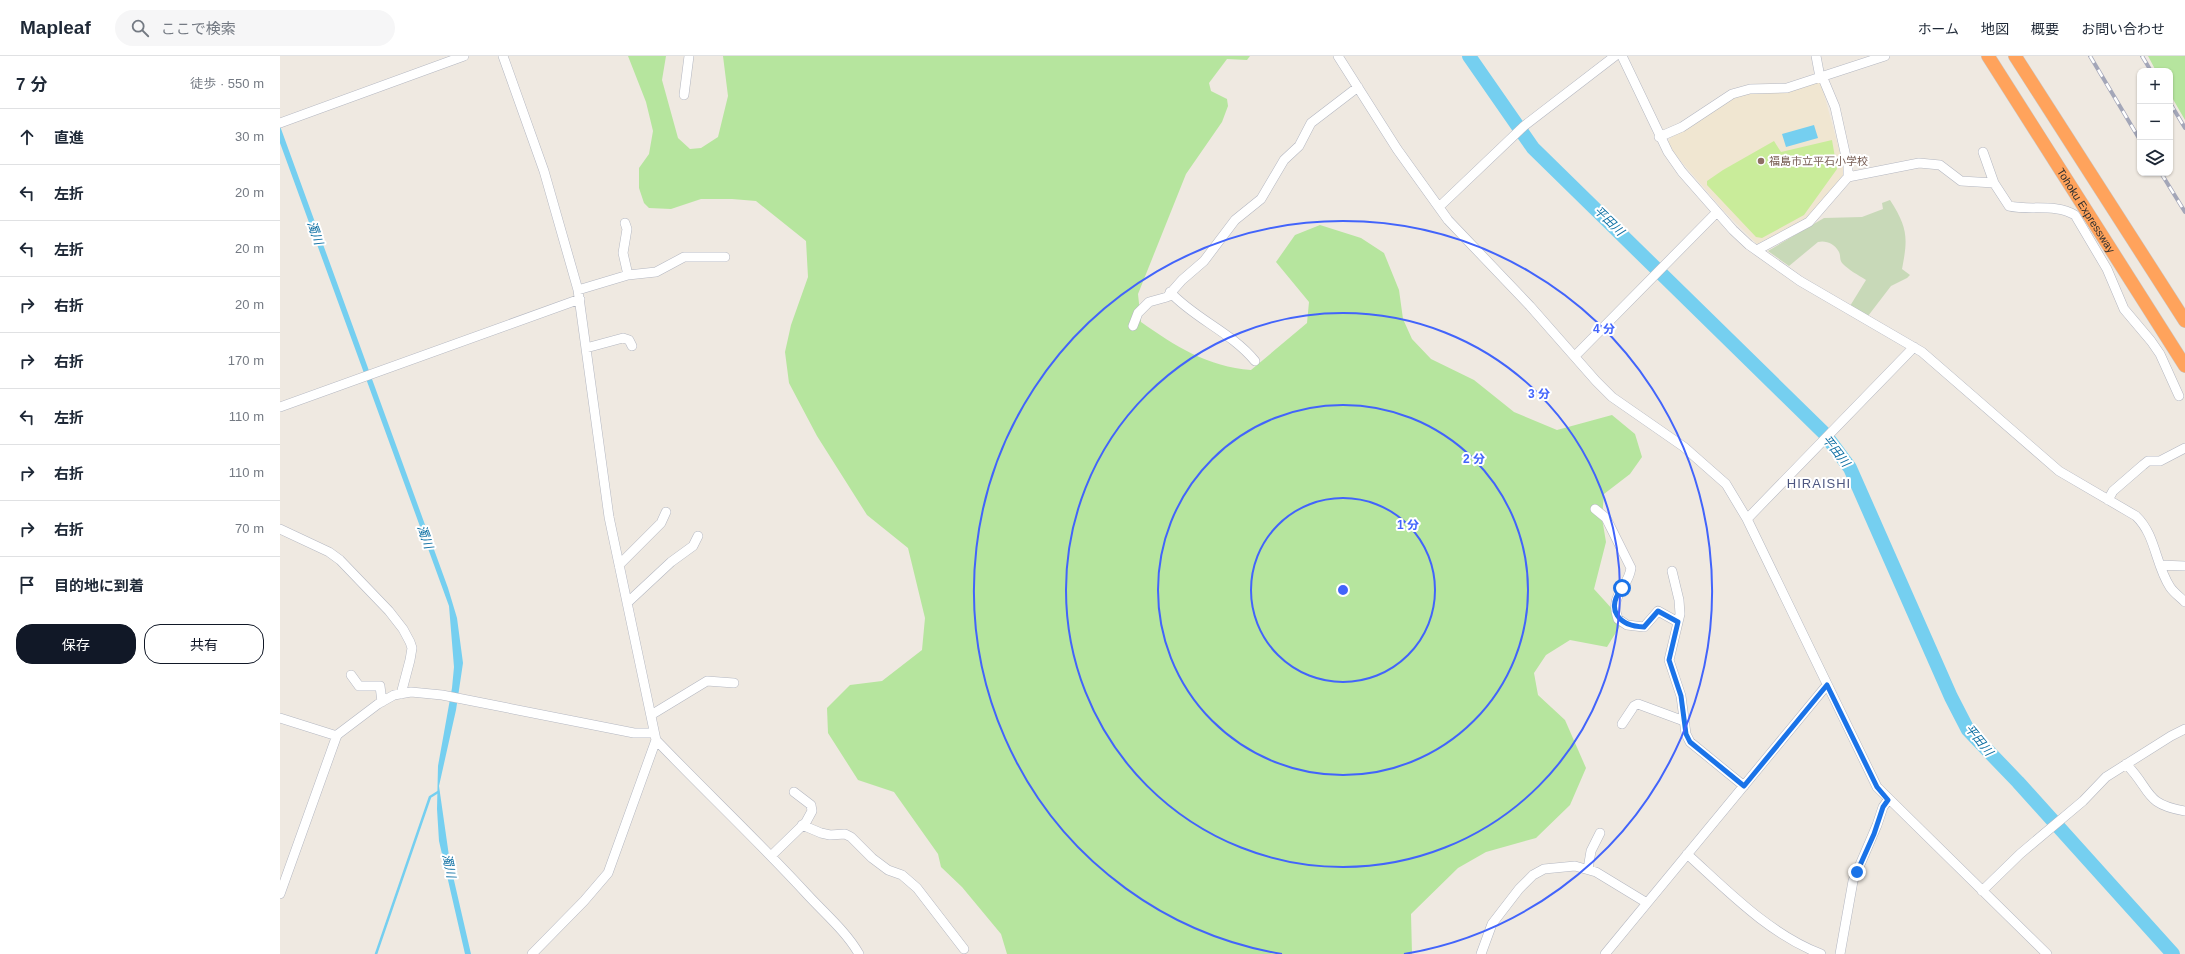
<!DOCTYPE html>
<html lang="ja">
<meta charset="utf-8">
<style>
body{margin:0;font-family:Arial,"Noto Sans JP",sans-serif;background:#f6f6f7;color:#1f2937}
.controls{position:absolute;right:12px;top:12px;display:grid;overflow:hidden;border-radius:8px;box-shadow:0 1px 3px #0004}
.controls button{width:36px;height:36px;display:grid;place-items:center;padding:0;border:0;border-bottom:1px solid #e0e1e3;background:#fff;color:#1f2937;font:20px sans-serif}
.stop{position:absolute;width:12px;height:12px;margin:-9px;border:3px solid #1a73e8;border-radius:50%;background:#fff}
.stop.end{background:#1a73e8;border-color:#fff;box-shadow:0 1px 4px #0008}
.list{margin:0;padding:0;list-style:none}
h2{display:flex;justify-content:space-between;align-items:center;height:52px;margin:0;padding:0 16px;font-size:17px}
h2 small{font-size:13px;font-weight:400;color:#747a83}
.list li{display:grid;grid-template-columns:26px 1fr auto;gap:12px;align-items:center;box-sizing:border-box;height:56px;padding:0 16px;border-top:1px solid #e0e1e3}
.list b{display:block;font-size:15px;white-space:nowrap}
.list em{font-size:13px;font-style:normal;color:#747a83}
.actions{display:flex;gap:8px;padding:12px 16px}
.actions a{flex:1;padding:9px 0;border:1px solid #111827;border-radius:16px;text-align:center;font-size:14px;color:#111827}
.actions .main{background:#111827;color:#fff}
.icon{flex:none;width:22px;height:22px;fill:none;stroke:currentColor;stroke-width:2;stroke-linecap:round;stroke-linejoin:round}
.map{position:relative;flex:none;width:1905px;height:898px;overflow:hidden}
header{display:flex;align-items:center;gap:24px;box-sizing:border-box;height:56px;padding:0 20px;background:#fff;border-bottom:1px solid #e0e1e3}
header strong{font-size:19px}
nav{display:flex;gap:22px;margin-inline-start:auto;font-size:14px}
.search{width:280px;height:36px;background:#f6f6f7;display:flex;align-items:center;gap:10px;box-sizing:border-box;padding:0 14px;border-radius:22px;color:#747a83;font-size:15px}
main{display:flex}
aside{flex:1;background:#fff}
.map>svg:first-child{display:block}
.education{fill:#f0e6d1}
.green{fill:#b6e59e}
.cemetery{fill:#c8d9b8}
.pitch{fill:#c9ec9a}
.water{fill:#75cff0}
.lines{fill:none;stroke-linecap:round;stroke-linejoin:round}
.stream{stroke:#75cff0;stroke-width:2.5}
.river{stroke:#75cff0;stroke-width:14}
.minor-casing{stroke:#b4b7c1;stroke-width:10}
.highway-casing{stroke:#c9c9c9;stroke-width:14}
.minor{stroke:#fff;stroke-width:9}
.highway{stroke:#ffa35c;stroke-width:13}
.rail-casing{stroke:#a3a6b8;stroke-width:4}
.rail{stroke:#fff;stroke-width:2.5;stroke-dasharray:8;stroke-linecap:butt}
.route{stroke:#1a73e8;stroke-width:5}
.ring{fill:none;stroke:#4264fb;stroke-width:2}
.education-dot{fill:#8d6e63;stroke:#fff;stroke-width:1.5}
.labels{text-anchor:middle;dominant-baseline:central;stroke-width:4;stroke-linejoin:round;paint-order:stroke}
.education-label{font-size:11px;fill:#785e54;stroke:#fff;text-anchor:start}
.street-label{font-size:11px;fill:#2e2e2e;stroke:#fff}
.water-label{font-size:12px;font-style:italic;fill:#0d6fa3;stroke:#fff}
.quarter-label{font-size:13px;letter-spacing:1px;fill:#4d5680;stroke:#fff}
.centre{fill:#4264fb;stroke:#fff;stroke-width:2}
.ring-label{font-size:12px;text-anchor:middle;font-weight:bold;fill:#4264fb;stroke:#fff;stroke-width:4;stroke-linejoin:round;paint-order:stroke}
</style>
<header>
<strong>Mapleaf</strong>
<div class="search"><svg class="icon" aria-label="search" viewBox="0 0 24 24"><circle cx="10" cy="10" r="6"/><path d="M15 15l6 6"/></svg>ここで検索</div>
<nav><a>ホーム</a><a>地図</a><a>概要</a><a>お問い合わせ</a></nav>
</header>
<main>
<aside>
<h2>7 分<small>徒歩 · 550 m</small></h2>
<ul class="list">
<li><svg class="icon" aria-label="ahead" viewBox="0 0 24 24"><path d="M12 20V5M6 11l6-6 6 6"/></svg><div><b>直進</b></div><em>30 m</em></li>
<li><svg class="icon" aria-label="left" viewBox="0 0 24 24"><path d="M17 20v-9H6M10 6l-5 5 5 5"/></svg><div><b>左折</b></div><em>20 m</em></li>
<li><svg class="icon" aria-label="left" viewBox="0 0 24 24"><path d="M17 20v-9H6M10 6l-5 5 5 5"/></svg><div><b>左折</b></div><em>20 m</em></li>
<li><svg class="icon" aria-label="right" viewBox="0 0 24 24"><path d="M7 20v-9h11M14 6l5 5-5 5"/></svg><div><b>右折</b></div><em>20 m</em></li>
<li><svg class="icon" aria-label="right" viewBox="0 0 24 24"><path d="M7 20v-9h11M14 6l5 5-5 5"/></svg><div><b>右折</b></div><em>170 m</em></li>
<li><svg class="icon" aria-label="left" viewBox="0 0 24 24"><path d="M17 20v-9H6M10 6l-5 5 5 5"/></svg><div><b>左折</b></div><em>110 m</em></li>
<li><svg class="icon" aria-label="right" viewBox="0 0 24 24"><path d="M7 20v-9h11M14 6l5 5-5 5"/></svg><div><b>右折</b></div><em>110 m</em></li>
<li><svg class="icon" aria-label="right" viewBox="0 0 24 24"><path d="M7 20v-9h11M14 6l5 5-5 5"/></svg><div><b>右折</b></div><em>70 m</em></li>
<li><svg class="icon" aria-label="arrive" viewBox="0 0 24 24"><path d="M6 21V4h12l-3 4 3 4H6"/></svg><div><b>目的地に到着</b></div></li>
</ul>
<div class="actions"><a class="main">保存</a><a>共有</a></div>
</aside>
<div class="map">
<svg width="1905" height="898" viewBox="0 0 1905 898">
<rect width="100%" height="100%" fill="#efe9e1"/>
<path class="education" d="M1538,25L1541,27L1565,115L1563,120L1530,161L1477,188L1445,156L1392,95L1387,88L1391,81L1461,38L1498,37Z"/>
<path class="green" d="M348,0H386L382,24L398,82L410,93L421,92L438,81L448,40L443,0H970L967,4L947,3L929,27L931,35L947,43L948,50L942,66L906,118L858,238L861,266C895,290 928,311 971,314L1027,267L1029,246L996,206L1015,179L1040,169L1081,182L1104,197L1119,234L1123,263L1132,283L1151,303L1194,324L1234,356L1277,374L1332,359L1355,378L1362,401L1350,418L1324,438L1322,462L1326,486L1314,533L1343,565L1327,591L1290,584L1266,599L1254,617L1258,639L1285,664L1306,712L1290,749L1256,782L1206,796L1178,812L1131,858L1132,898H727L721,878L682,831L661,811L658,798L614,736L578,724L548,677L547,652L570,629L602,625L642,594L645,562L628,492L587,459L537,380L509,327L505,296L511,269L528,221L526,185L476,145L452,143H421L391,153L369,152L364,147L359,132V112L369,98L373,75L366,46Z
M1868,0H1905V64L1890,38V15H1876Z"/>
<path class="cemetery" d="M1610,144C1628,172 1628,182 1622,213L1630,219L1627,222L1611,230L1588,260L1570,250L1586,224C1578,219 1569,214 1563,208C1559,204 1561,200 1559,196C1555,188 1546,184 1538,186L1509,210L1488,195L1544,162L1582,161L1603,153L1602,147Z"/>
<path class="pitch" d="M1552,84L1557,113L1524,159L1482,182L1476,181L1427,129V125L1443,114L1494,85L1501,96Z"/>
<path class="water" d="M1534,69L1538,82L1506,91L1502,78Z
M0,70L168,532L177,562L183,607L176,654L159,730L170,807L191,898H185L159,785L157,753L158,710L172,632L174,611L169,550L0,87Z"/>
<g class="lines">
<path class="stream" d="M96,898L150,741L158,736"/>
<path class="river" d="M1189,0L1253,92L1544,377L1570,412L1671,641L1688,674L1738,726L1893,898"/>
<defs>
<path id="minor" d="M223,0L264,115L298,234L329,461L376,684L328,817L304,845L252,898
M1058,0L1117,93L1168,164L1250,250L1316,325L1332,341L1404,391L1446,428L1467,463L1597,731L1767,898
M1342,0L1388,96L1402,116L1453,174L1469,189L1520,225L1642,296L1779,415L1856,460C1876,479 1875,508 1890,531C1894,537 1900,541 1905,546
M1536,0L1540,21
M404,39L409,0
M0,67L184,0
M1379,81L1402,71L1452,38L1470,33L1507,32L1605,0
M1703,96L1714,127L1729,150C1751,155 1775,147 1795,159L1827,213L1844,253L1871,285L1880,298L1899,340
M1568,121L1639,107L1660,109L1681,125L1714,127
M1159,151L1244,70L1335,0
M345,167L347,173L343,197L348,219
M1477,194L1529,166L1568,121V110L1555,51L1542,20
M298,234L348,219L376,216L404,201H445
M890,236C915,263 951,276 975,305
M853,270L858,257L869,246L887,241L902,224L924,205L955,164L981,143L1004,104L1019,90L1031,67L1078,31
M306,292L343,282L349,284L352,290
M1295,300L1437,156
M0,351L300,243
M1828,444L1833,435L1863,409L1868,405H1880L1905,392
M1315,453L1326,462L1351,512C1348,533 1329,538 1338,563L1347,569L1364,571L1378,555L1398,566
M1467,463L1634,291
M0,473L49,496L60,504L109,555L123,573L130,586L132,592L130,604L121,638
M339,509L381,467L386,456
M1880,509L1905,510
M1392,515L1399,544L1400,558L1389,604L1401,640L1406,678L1410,686L1464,730
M347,547L391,506L413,490L418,480
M71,619L79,630H100L102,646
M371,659L427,625L454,627
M0,662L57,680
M1342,668L1354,650L1358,648L1404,665
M376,684C425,735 477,784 525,836C543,856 566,875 579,898
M1846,708C1872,734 1863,748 1905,755
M522,769L541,777L550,779L565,778L571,781L592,802L608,814L622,819L637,832L684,893
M1407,798C1448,835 1489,878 1541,898
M491,800L526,766L532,755L531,749L514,736
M1308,813L1311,795L1320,777
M1702,835L1740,798L1803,745L1826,721L1891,680L1905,673
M0,838L57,679L98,648L114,639L131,636L162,639L354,677H374
M1201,898L1212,868L1239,833L1253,819L1264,813L1295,810L1316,816L1367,847
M1325,898L1547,629
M1560,898L1573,825L1597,769L1603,751L1608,744"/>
<g id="highway">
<path id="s1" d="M1708,0L1905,310"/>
<path d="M1735,0L1905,265"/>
</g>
</defs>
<use href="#minor" class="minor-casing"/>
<use href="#highway" class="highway-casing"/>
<use href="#minor" class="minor"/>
<use href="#highway" class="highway"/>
<defs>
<path id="rail" d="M1810,0L1860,84
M1862,0L1871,15
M1890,47L1905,72
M1881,117L1905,156"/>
</defs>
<use href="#rail" class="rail-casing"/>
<use href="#rail" class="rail"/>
</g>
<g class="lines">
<path class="route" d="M1342,532C1325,554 1339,570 1364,571L1378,555L1398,566L1389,604L1401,640L1406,678L1410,686L1464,730L1547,629L1597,731L1608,744L1603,751L1594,778L1577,816"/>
</g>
<g class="ring">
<circle cx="1063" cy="534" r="92"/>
<circle cx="1063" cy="534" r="185"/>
<circle cx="1063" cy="534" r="277"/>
<path d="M1002 898A369 369 0 1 1 1124 898"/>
</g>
<circle class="education-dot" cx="1481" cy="105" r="4"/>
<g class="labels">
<g class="education-label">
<text x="1489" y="105">福島市立平石小学校</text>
</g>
<g class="street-label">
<text stroke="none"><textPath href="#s1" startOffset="183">Tohoku Expressway</textPath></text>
</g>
<g class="water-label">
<text transform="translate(1329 165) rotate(44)">平田川</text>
<text transform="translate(35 177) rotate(70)">濁川</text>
<text transform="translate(1556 395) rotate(52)">平田川</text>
<text transform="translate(145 481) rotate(70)">濁川</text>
<text transform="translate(1699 684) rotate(51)">平田川</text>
<text transform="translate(169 810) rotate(78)">濁川</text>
</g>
<g class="quarter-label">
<text x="1539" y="427">HIRAISHI</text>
</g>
</g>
<circle cx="1063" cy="534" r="6" class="centre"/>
<g class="ring-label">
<text x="1324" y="277">4 分</text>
<text x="1259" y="342">3 分</text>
<text x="1194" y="407">2 分</text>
<text x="1128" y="473">1 分</text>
</g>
</svg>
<div class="controls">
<button>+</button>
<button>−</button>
<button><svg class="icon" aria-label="layers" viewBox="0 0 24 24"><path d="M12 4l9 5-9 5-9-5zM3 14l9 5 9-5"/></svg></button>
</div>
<div class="stop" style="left:1342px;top:532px"></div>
<div class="stop end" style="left:1577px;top:816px"></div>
</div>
</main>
